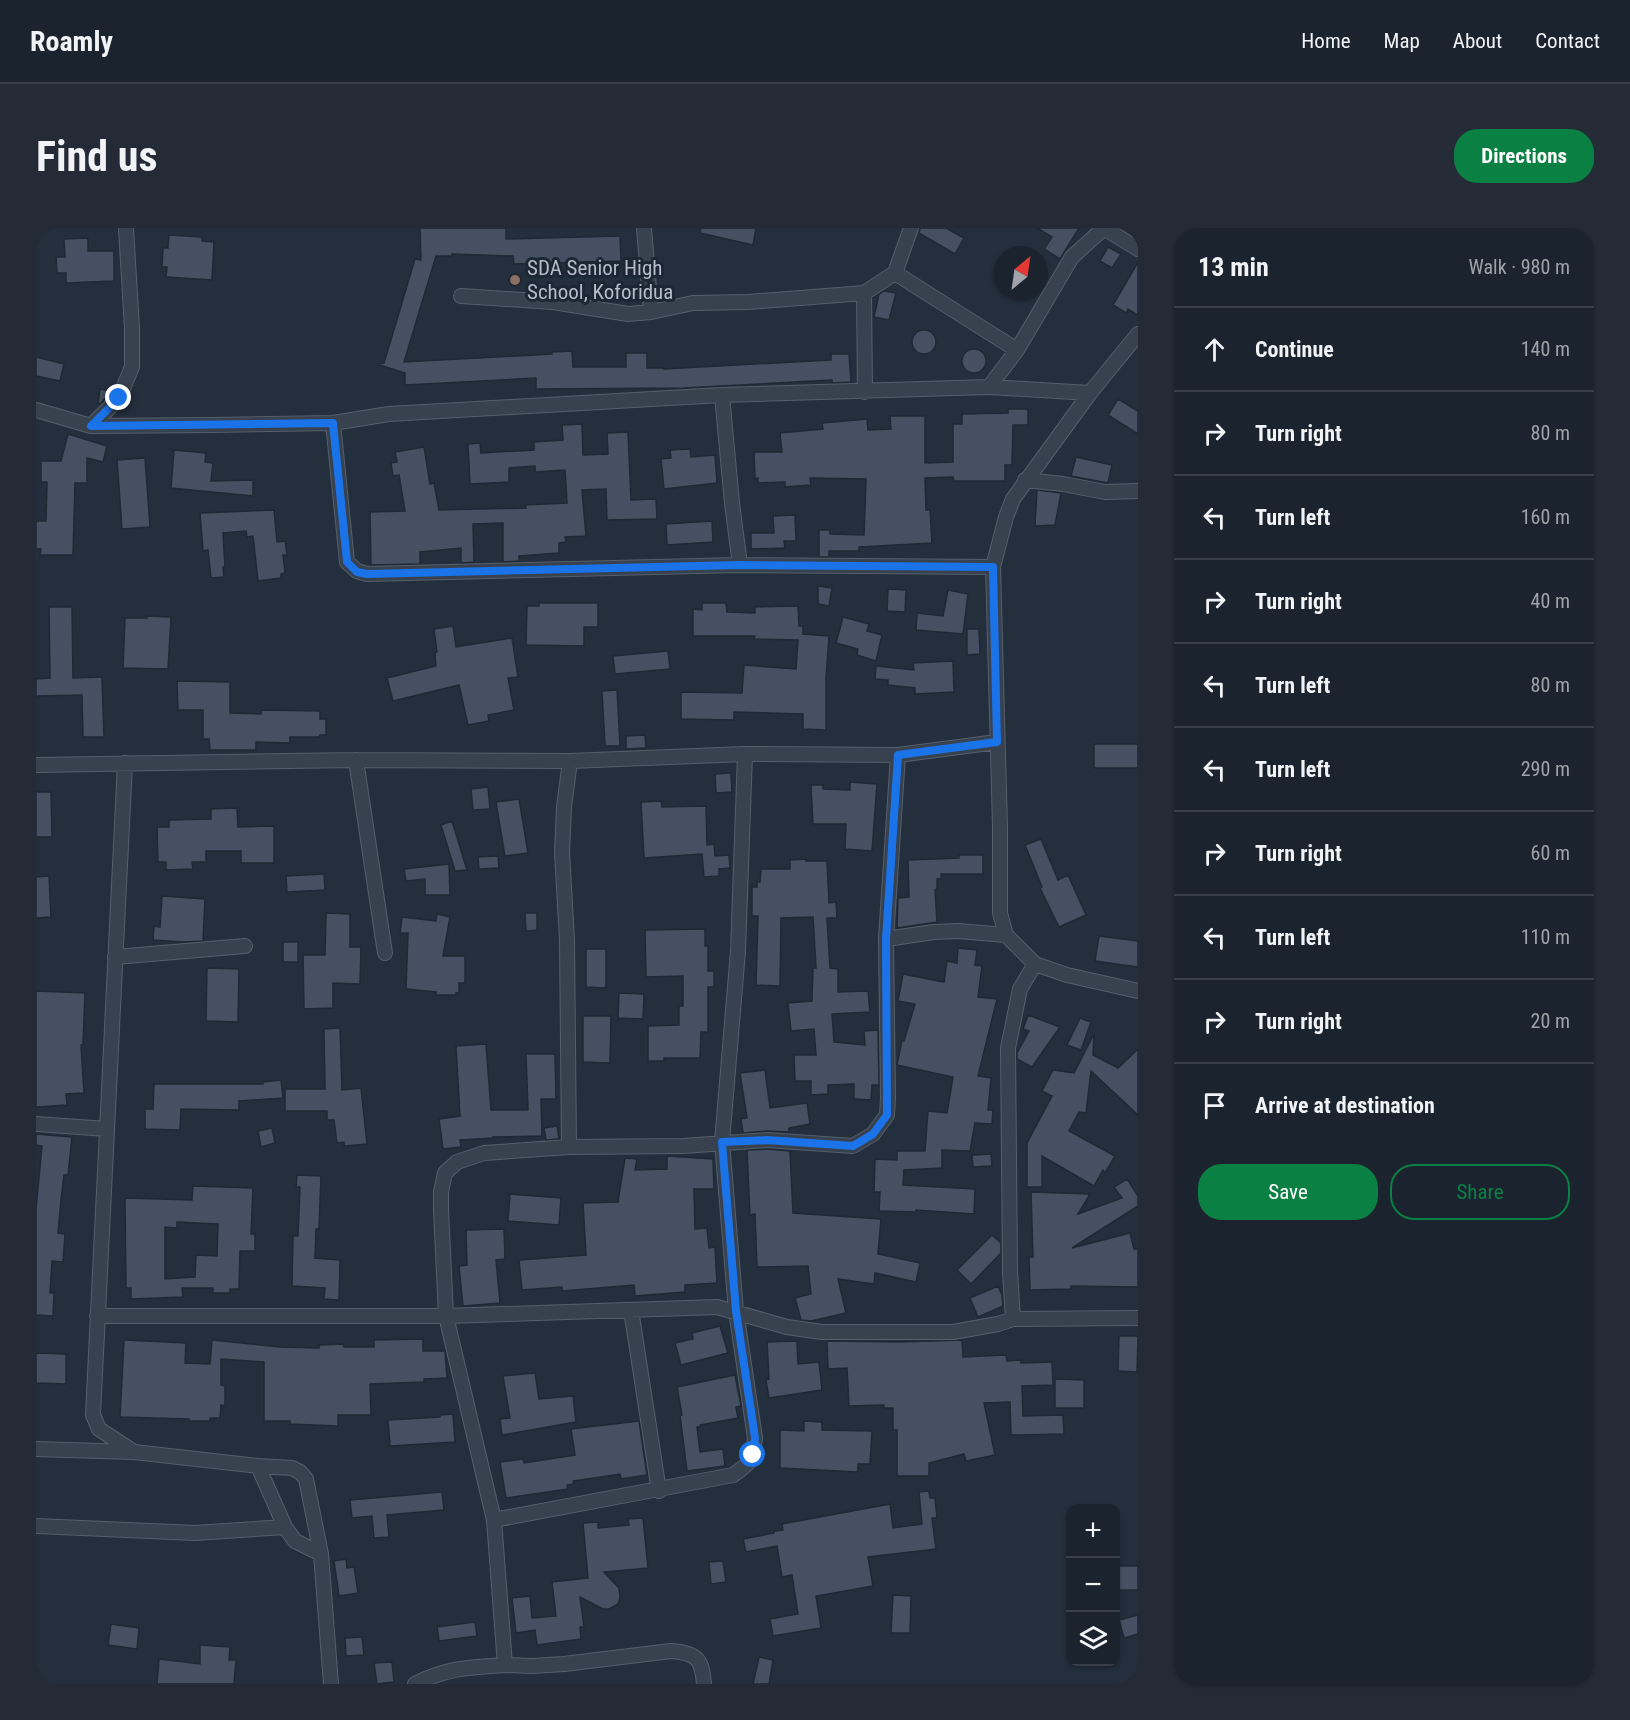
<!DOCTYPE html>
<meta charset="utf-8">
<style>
body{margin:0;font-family:"Roboto Condensed",sans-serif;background:#242b36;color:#f1f3f6}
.controls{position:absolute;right:18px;bottom:18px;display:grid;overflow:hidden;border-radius:12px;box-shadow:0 2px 4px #0004}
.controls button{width:54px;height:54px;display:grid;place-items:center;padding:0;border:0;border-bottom:2px solid #39404a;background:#1b232e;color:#f1f3f6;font:30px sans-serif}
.compass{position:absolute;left:958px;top:18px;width:54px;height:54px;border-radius:50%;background:#1b232e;box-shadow:0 2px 4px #0004;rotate:29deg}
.stop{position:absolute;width:18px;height:18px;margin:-14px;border:4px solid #1a73e8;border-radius:50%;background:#fff}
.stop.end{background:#1a73e8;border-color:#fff;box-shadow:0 2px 6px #0008}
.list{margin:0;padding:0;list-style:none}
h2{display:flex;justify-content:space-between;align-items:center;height:78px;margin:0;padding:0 24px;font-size:26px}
h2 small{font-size:20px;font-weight:400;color:#a0a4aa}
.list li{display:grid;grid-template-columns:39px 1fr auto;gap:18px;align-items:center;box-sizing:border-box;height:84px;padding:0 24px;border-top:2px solid #39404a}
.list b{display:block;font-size:22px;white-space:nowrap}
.list em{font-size:20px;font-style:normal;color:#a0a4aa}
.actions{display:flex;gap:12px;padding:18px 24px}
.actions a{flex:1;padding:14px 0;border:2px solid #0b8043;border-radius:24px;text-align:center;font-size:21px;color:#0b8043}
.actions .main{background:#0b8043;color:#fff}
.icon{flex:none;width:33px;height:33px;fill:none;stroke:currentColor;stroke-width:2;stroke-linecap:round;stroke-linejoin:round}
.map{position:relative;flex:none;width:1102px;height:1456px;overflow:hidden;border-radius:24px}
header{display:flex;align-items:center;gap:36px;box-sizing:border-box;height:84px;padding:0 30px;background:#1b232e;border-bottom:2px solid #39404a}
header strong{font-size:28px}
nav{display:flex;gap:33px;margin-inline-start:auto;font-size:21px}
.intro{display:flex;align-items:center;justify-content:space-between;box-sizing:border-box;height:144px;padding:0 36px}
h1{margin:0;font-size:42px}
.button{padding:15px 27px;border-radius:24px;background:#0b8043;color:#fff;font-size:21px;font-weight:700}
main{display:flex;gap:36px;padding:0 36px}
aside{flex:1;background:#1b232e;border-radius:24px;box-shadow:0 2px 4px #0004}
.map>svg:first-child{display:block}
.building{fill:#455162;stroke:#1f2835;stroke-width:1.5;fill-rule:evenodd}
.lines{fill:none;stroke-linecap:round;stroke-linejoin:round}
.minor-casing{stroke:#565f6c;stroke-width:16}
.minor{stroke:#38414e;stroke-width:14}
.route{stroke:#1a73e8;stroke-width:8}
.education-dot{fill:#8d6e63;stroke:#1d2633;stroke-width:2}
.labels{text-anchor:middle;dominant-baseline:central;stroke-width:6;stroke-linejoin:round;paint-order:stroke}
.poi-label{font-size:21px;fill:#b4bcc9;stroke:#1d2633;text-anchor:start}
</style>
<header>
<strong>Roamly</strong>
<nav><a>Home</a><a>Map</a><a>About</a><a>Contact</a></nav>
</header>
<div class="intro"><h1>Find us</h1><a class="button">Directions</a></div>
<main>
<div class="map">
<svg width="1102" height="1456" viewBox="0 0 1102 1456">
<rect width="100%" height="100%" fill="#242f3e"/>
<path class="building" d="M384,0H470V11L584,8L585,33L478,36L477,28L416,26V28H400L368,134L516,126V124L536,123L537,139H590V125H611V140H628V141L795,132V126H813L815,154L796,155V152L648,160L500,161V150L369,157V145L341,136L348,135L379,31L385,32Z
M665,0H720L717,17L664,5Z
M884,0H910L928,10L919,26L883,5Z
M1001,0H1043L1024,31L1008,21L1016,9Z
M133,7L166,9V13L178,14L176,52L130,49L131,39H126L127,20H132Z
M52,10V23H78V53L30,55V45H21L20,29H29L28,11Z
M1072,19L1085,26L1076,40L1064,33Z
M1102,34V87L1092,81L1090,85L1077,77Z
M848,63L860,65L853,92L838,89L843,66Z
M876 114a12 12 0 1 1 24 0a12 12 0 1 1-24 0Z
M926 133a12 12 0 1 1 24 0a12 12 0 1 1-24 0Z
M0,129L28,136L24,153L0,148Z
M64,161L76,163L64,176L62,175Z
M1082,171L1102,183V206L1072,187Z
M972,181H992V197H977L976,237H969V253H918L917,249L889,250L890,282H894L896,315L823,319V323H793V329H783V302H794V306L828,307L830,251L774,250L775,257L749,259V254L722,255V250L719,251L718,224H746L744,205L787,201L786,195L831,191L832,202L855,201L854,188H889V235L917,234V196H926V186L972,185Z
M546,196L547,227L572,226L571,205L592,204L595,272L620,271L621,291L571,292L570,261L546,262L550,308L529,309L530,314L523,315V325L483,328V333L467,334V295L437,296L438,334L425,335V320L384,324V336L335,337L334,284L369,283L363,247L357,248L355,235L361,234L359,224L388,219L394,256L398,255L403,282L490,280L489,277L531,275L529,242L499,244V238L473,240V254L434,256L432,216L444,215L445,225L498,222V214L527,212L526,197Z
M32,206L71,218L67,234L51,230V255H39L37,327H4L5,321H0V293H10L11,254H5V233H25Z
M654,221L655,229L679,227L681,255L628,261L625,231L635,230L634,222Z
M138,222L170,225L169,234L177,235L175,253L217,252V268L135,260Z
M1040,229L1076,237L1072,255L1035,248Z
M109,230L114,299L86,301L81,232Z
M1001,262L1025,265L1019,297L999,298Z
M238,282L241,314L249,313L251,327H247L249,345L245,346V350L222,353L217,308L211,309L210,303L187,305L189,339H187L188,349L175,350L172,322L167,323L164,285Z
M759,287L760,313H748L749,320L715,321V305H738L737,288Z
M676,293L677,314L631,317L630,296Z
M782,358L796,360L793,378L782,376Z
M852,361L870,362L869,384L851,383Z
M912,362L932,366L927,406L880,402L881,385L907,388Z
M503,375H562V399H548V418L490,417L491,378H503Z
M666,375H690L691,384L719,385V379L762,378L763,398H767V406L793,408L790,450V502L767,501V486L698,484V492L645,491V464L706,465L708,437L760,441L762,412L718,411L719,408H657V381L666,382Z
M13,379H36L37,450L66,449L68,509H47L46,467L0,468V451L14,450Z
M111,388L135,389L132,441L87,440L89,390H111Z
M807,389L833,396L831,403L846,407L840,433L821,427L822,421L800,415Z
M417,398L420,419L476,410L482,449L472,450L478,482L452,487L453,493L432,497L423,457L357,473L351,450L400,438L399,425L401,424L398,401Z
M931,401H943L944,426L931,427Z
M632,423L634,441L579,446L577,428Z
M917,433L918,464L879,466V460L852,457V452L839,451L840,438L878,442L877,435Z
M141,453L194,454V485L225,486V482L284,483V491H290V507H284L283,509H254V515L220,514V522H174L173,511H167V482H142Z
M581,462L584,518H569L566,463Z
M609,507L610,520L590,521V508Z
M1058,516H1102V540H1058Z
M695,545L696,564L680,565L679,546Z
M814,554L841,556L836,623L809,621L810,596H777L775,557H787V561L814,562Z
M452,559L454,581L437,582L435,561Z
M0,564H15L16,609H0Z
M483,571L492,625L469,628L460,574Z
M625,573L626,579L670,578L671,617L678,616L679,628L693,627L694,640L683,641V648L668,649L666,626L608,630L605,574Z
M201,580L202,599L238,598V635H205V623H170V634H156L157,641L130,642V634H122L121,599H133V592L175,591V581Z
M416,593L431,642L419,643L405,597Z
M1005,611L1022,652L1032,647L1050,687L1023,699L1004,660L1006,659L989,617Z
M923,627H947V646H905V651H901V661L899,662L901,694L861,700L862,670L873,669L872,632L923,630Z
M462,628L463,640L443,641L442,629Z
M770,631V633H791L793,675L800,674L801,690H791L794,740L802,741V764L832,763L834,784L796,786L798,814L829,817L828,803L842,802L843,857H836L835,872L818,871V856L792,857V866L775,867V853H759L758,827H780L778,801L755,803L752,775L776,773L777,740H780L777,689L745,690L744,758L720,757L722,688H716V659H721V654H724L725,641H754V632Z
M413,636L414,667H389V651L370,653L368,641Z
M288,646L289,662L251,664L250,648Z
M13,648L15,689L0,690V649Z
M126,668L169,671L167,713L148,714L117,712L118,698L124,699Z
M290,685L314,686V719H325L324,756L297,755V780L268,781L267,727H289Z
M489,685H501V702L490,703Z
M401,686L414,689L407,728H429V755H423V765H420V767H400V764L370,761L372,705H364L366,689L400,693Z
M669,701V718H672V743H678V759H672V804H665L664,830H628V833H612V798L643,797V778H647V748L610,749L609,702Z
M1063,708L1102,713V739L1059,733Z
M247,714H262V734H247Z
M922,720L941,722L939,737L946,738L942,769L961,771L942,848L955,850L952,882H957L956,896L939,895L934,923L906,922V940L868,942L867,957L939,961L938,986L880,982V984L843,983L844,964H838L839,931L861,932V923H889L892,883L911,885L917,849L861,837L866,812L868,813L879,776L862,773L867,746L908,754L911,733L921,735Z
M550,721H570V760L550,759Z
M171,740L203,741L202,794L170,793Z
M0,763L49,765L47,817H45L48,865L30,866L31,877L0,879Z
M583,765L608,766L607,791L582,790Z
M992,787L1024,799L996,839L981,831V825L993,803L987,801Z
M547,788H575L574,835L547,834Z
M1044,790L1055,794L1045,822L1031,817Z
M304,800L306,862L325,860L331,916L308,918V914L301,915L298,892H291V883H249V861H289L288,801Z
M1058,806L1057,827L1082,840L1102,821V887L1055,843L1050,885L1043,884L1033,903L1079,928L1069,945L1067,942L1058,958L1006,928V959H991V915L1016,868L1006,863L1017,842L1038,845Z
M450,816L455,882H492L490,826H519L520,871H505L506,908L457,909V910L424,912L425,919L407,921L403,891L424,888L420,818Z
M729,842L734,880L771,875L774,896L753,900V904L731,903L707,905L705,891L711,890L704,845Z
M245,852L247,870L203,873V882L145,881L144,902L109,901V881H117L118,856H227V854Z
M521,898L523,911L510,912L508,900Z
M236,900L239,915L225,919L222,903Z
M0,906L36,909L32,947H28L25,972L22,1005L29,1006L27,1034L16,1033L14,1065H18L17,1088L0,1087V981L6,918L0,917Z
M731,921L754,923L757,985L845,991L842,1026L884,1035L880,1054L839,1045L838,1056L802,1051L810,1085L775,1093L765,1092L759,1070L775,1066L772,1038L721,1039L719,986L714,987L711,922Z
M955,926L956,938L937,939L936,927Z
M631,928L677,931L678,961H658L659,1001L671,1000L673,1020L679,1019L681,1055L649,1057V1064L599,1068L598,1057L526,1063V1059L486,1062L483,1032L550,1027L547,975L582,974L589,930L601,931L599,942L631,941Z
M261,947L285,948L283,1001H280L279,1030L304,1032L303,1072L288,1071L289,1060L256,1058L257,1008H262L264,959H260Z
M1091,951L1102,968V978L1036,1020L1094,1005L1098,1021H1102V1059L1035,1058V1061L994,1062L993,1029H997L995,964L1054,966L1042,986L1086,970L1078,959Z
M157,958L217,960L215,1006H219V1023H204L203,1061H194V1065H177V1060H146L147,1069L95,1071V1060H90L89,970L156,972ZM141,994L182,996L181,1028L160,1027L159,1049L129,1051V999L141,1000Z
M474,966L525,970L523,997L472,993Z
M468,1001L469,1031L460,1032L464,1075L427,1078L423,1038L431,1037L430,1002Z
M956,1007L965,1015V1025L935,1056L921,1042Z
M962,1058L966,1067L967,1078L942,1089L934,1070Z
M684,1098L692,1125L645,1137L639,1115L657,1111L656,1105Z
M1083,1108H1102L1101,1144L1082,1143Z
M387,1111V1123H409L411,1150L388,1151V1154L334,1156L335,1187H302V1198L254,1196V1193H228V1134L185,1131V1157L189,1158V1178L185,1177L184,1190H174V1193H153V1191L84,1189L88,1112L150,1115L149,1135L174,1136L176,1112L244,1119L283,1120V1117L307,1116L308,1119H338V1112Z
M926,1112L927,1129L970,1127L971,1133L985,1132V1135L1016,1134L1017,1157L986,1158L987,1188L1027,1187L1028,1206L975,1207L974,1174L948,1175L959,1227L930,1233L928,1226L893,1235V1248H861V1202H857V1180H848V1177L813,1178L811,1140L792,1141L791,1113L864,1114Z
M761,1113L762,1136L783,1134L786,1162L733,1170L730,1152L733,1151L731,1114Z
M0,1125L30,1126V1156L0,1155Z
M499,1145L503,1171L537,1168L540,1194L466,1207L464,1191L474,1190L467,1148Z
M699,1147L705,1178L700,1179L702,1190L664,1197V1199H661L664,1224L687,1221L689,1238L651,1243L644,1187H646L641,1159Z
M1019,1151L1048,1152V1180H1019Z
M417,1186L419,1214L354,1218L352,1192L404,1189V1187Z
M603,1193L611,1247L585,1251L584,1246L537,1253L538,1256L531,1257L532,1261L470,1270L464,1234L487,1231L488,1235L539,1227L535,1201Z
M768,1193L786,1194V1202L836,1203L834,1236H822V1244L744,1240V1202L768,1203Z
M893,1263L894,1270H899L901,1290H896L900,1321L832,1329L837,1358L780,1368L785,1400L737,1408L734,1391L762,1386L756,1347L746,1349L741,1318L710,1324L707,1311L738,1305V1303L747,1302L746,1296L854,1276L857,1300L886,1296L883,1264Z
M406,1264L408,1282L351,1287L353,1309L338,1310L336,1288L316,1290L314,1272Z
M607,1290L612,1340L568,1344L583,1360L584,1370L582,1376L573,1381H567L544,1369L548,1399H544L545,1411L501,1417L499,1402L480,1405L476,1370L494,1368L496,1390L520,1388L516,1354L552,1350L547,1295L562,1294V1300L593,1297L592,1291Z
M310,1331L311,1340L318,1339L322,1365L303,1368L298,1333Z
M687,1333L690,1354L675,1356L673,1334Z
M1082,1338H1102V1362H1082Z
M857,1367L875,1368L874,1405H855Z
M1102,1387V1406L1088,1410L1083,1392Z
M439,1394L441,1408L403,1413L401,1399Z
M75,1396L103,1400L101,1421L72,1417Z
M326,1409L328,1427L310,1428L309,1410Z
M164,1417L194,1419L193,1432H200L198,1456H121L123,1431L164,1436Z
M723,1429L737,1432L733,1456H717Z
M356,1434L358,1454L341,1456L338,1435Z"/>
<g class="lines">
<defs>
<path id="minor" d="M608,0L615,84
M1068,0L1102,21
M859,45L981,122
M425,68L517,74L592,86L615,84L657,75L712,74L828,65
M1102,106L1054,165L977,271L970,289L957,339L964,599V685L970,707L999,736L1031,747L1102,763
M953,159L981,122L1036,29L1068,0
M829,164L828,65L859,45L875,0
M686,167L696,275L704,337
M0,182L55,198L175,197L297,195L353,186L686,167L953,159L1054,165
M297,195L311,334L321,343L331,346L704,337L957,339
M55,198L83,170L96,139V100L90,0
M989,252L1027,256L1069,264L1102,263
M320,532L349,725
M89,535L57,1187L63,1201L98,1224L222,1238L256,1240L264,1244L270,1251L285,1326L295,1456
M0,537L320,532L534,533L709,526L862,527L961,514
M850,711L898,704L922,703L970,707
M79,729L209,718
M0,896L71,901
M533,919L531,712L526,624L528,579L534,533
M595,1082L623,1263
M61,1088H410L681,1079L751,1099L786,1104H917L962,1096L977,1091L1102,1090
M977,1091L974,1043L972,820L984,761L999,736
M0,1221L97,1224
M222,1238L249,1299L259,1313L285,1326
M458,1292L697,1247C715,1235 717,1232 719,1210L700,1083L686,914L702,723L709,526
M0,1298L159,1305L249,1299
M469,1437L496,1438L528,1436L635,1423C662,1425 666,1432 668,1456
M379,1456C410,1440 435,1439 469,1437L458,1292L410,1088L405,982V964L409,945L421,934L448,925L533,919L647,918L731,912L817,918L837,906L851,887L852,870L850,711L862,527"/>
</defs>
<use href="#minor" class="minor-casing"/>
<use href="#minor" class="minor"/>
</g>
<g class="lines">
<path class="route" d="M83,170L55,198L297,195L311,334L321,344L331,346L704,337L957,339L961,514L862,527L850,711L851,887L837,906L817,918L731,912L686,914L700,1083L719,1210L717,1227"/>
</g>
<circle class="education-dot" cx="479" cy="52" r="6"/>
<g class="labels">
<g class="poi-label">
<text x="491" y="40">SDA Senior High<tspan x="491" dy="24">School, Koforidua</tspan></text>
</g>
</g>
</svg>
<div class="controls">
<button>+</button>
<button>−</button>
<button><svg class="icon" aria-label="layers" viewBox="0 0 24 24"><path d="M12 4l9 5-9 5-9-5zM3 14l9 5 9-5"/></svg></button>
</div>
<svg class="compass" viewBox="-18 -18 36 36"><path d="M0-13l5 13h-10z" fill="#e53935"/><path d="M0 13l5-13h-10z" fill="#a0a4aa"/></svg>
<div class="stop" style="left:717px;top:1227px"></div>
<div class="stop end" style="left:83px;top:170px"></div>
</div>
<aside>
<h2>13 min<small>Walk · 980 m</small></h2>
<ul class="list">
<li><svg class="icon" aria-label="ahead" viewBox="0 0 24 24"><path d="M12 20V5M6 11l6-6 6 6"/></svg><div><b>Continue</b></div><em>140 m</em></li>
<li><svg class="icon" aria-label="right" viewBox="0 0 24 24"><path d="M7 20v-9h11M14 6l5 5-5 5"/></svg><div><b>Turn right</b></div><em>80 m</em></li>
<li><svg class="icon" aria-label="left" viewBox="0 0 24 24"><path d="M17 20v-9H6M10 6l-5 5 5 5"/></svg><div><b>Turn left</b></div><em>160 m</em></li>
<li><svg class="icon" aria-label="right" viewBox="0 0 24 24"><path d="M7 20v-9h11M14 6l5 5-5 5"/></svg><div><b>Turn right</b></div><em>40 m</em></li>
<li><svg class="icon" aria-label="left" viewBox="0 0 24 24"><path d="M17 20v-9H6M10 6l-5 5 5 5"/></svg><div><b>Turn left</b></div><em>80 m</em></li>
<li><svg class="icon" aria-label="left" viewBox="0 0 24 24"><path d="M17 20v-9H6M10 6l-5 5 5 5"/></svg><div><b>Turn left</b></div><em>290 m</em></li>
<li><svg class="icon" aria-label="right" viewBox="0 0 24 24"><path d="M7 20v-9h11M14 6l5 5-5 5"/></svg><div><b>Turn right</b></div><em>60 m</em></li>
<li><svg class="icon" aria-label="left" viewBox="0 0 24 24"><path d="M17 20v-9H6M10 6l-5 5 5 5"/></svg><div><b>Turn left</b></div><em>110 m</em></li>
<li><svg class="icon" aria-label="right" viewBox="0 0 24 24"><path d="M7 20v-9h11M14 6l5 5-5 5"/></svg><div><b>Turn right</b></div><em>20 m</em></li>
<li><svg class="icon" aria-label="arrive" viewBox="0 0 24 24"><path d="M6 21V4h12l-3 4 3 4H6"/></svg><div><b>Arrive at destination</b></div></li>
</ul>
<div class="actions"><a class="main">Save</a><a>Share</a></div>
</aside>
</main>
